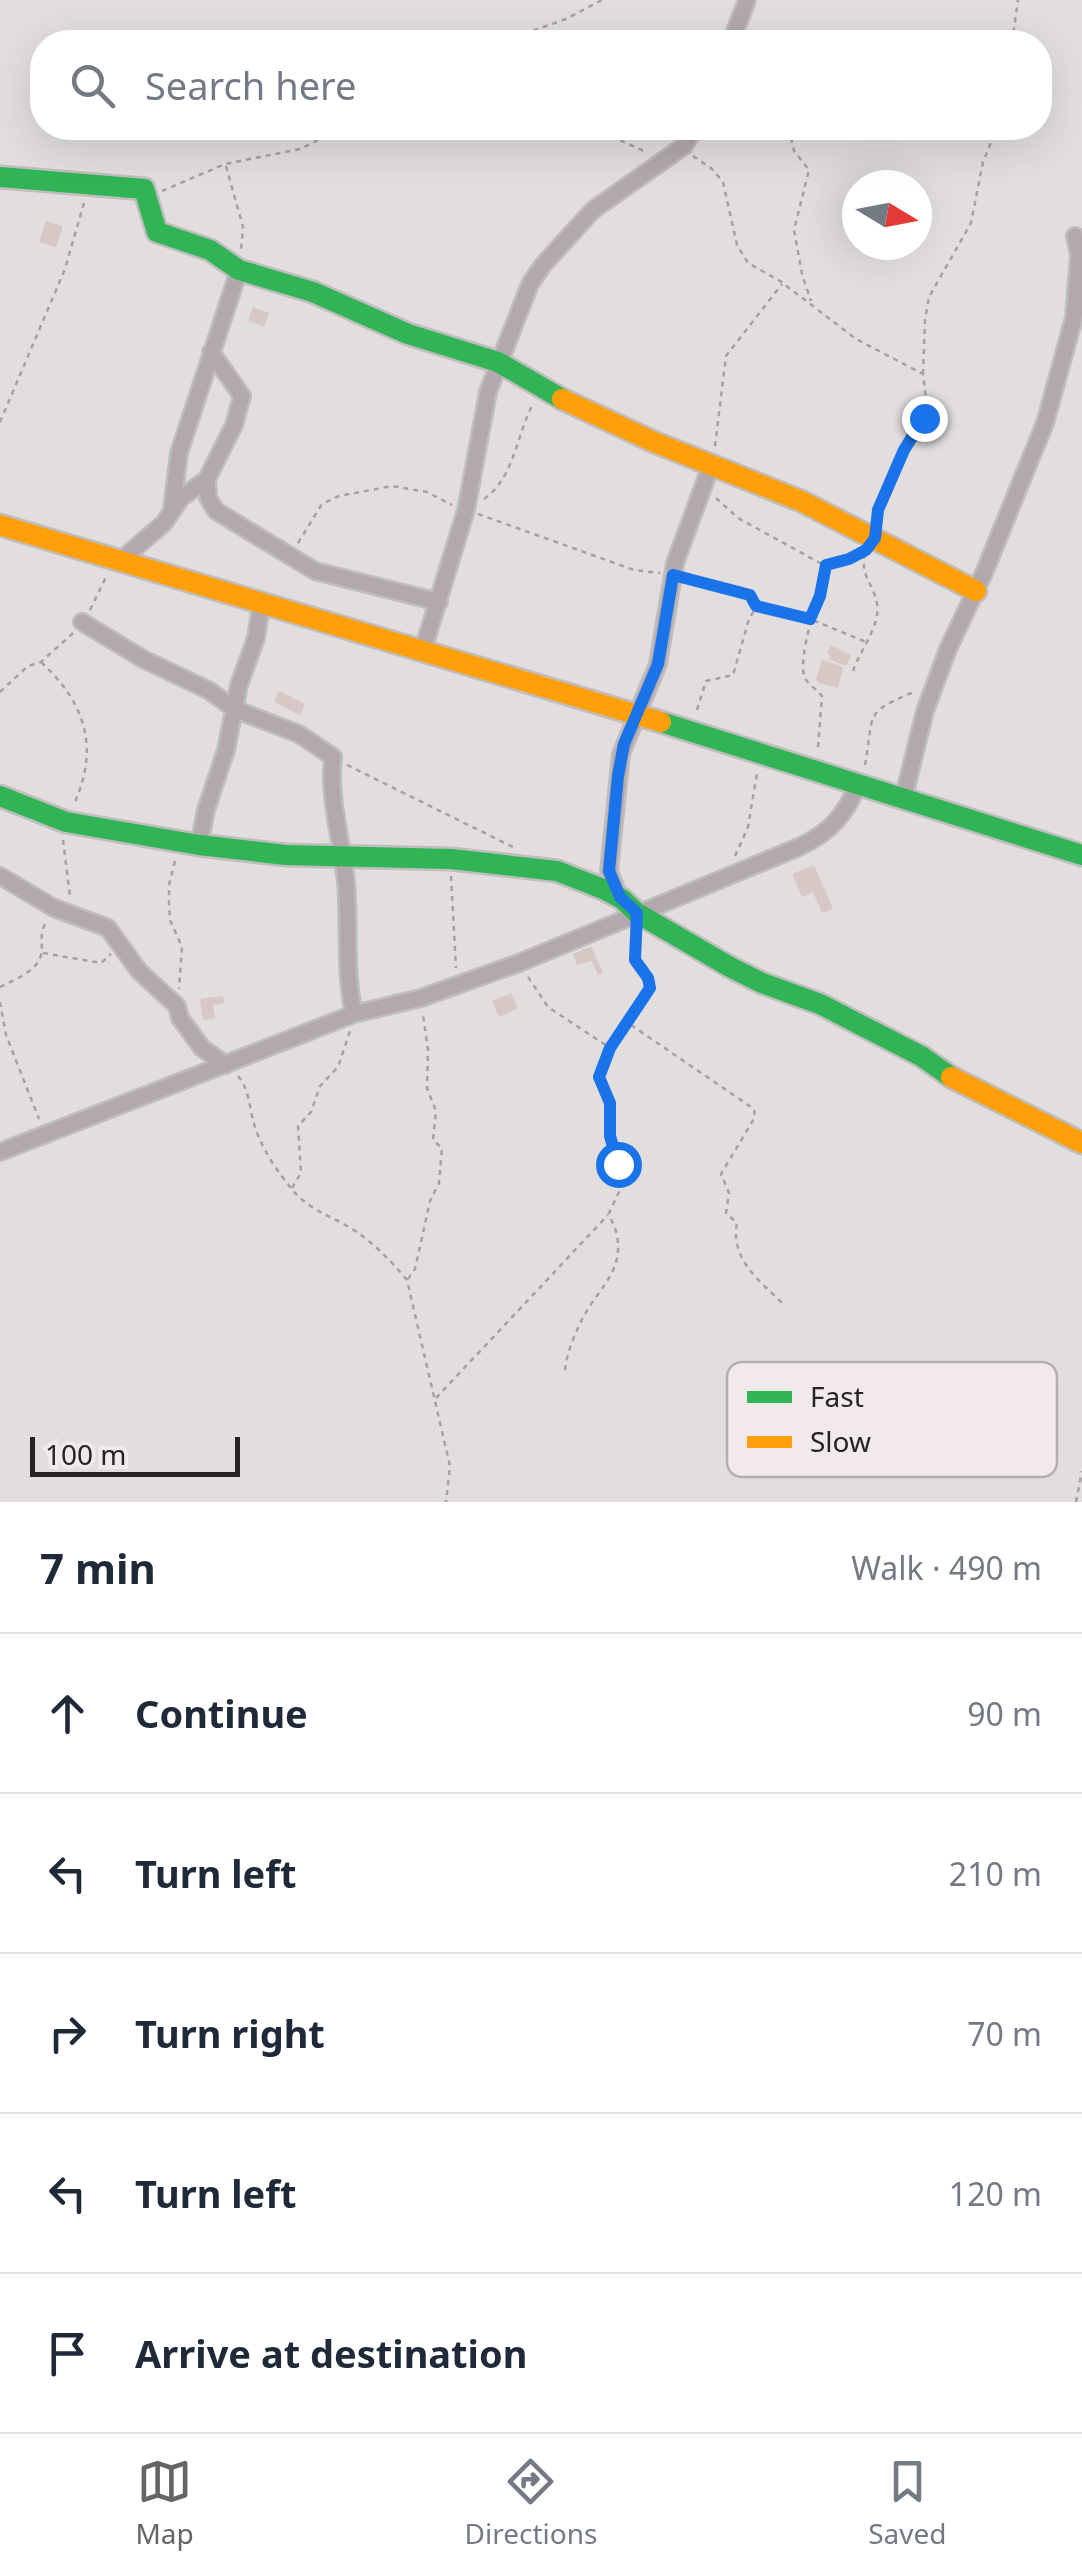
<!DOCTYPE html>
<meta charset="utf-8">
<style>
body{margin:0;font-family:"Noto Sans",sans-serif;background:#f6f6f7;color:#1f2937}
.compass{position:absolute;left:842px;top:170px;width:90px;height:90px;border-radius:50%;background:#fff;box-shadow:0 10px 40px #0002;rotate:100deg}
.scale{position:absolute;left:30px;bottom:25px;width:210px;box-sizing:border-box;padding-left:10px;border:5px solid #252323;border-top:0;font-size:28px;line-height:35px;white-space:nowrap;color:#252323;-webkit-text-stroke:8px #f1e9ea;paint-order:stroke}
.stop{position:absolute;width:30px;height:30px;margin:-22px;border:8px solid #1a73e8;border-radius:50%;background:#fff}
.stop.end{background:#1a73e8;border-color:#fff;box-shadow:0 2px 10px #0008}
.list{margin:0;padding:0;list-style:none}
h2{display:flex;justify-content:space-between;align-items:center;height:130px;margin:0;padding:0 40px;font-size:42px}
h2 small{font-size:32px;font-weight:400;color:#747a83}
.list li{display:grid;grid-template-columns:65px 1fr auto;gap:30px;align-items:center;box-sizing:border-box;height:160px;padding:0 40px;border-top:2px solid #e0e1e3}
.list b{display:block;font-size:38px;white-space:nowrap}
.list em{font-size:32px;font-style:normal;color:#747a83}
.icon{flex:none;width:55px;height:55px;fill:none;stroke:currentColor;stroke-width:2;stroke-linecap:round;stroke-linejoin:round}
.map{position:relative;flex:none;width:1082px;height:1502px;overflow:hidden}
.search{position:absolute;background:#fff;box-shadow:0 10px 40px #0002;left:30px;right:30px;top:30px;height:110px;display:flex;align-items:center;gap:25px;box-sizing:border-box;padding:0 35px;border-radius:40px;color:#747a83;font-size:38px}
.sheet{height:930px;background:#fff}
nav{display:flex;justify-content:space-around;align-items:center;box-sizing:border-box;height:140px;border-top:2px solid #e0e1e3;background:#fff;font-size:28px;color:#747a83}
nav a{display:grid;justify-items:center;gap:5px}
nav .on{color:#676464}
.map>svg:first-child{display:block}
.building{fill:#d7c7c5}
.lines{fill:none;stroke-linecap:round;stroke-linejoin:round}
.street-casing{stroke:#bfbdbd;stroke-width:20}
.fast-casing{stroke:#bfbdbd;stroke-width:25}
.slow-casing{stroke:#bfbdbd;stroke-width:25}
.path{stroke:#a6a0a3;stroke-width:2.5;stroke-dasharray:5 5;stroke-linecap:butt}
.street{stroke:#b2a8ae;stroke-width:15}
.fast{stroke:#30b455;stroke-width:20}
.slow{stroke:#ff9f0a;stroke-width:20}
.route{stroke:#1a73e8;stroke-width:12}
.key{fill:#f1e9ea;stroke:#b4aeae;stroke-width:2.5}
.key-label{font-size:28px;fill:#252323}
</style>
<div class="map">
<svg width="1082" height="1502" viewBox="0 0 1082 1502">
<rect width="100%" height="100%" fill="#e2dede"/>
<path class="building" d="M46,221L63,226L56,247L39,242Z
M253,307L269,313L264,327L248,320Z
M831,645L851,655L846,666L829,659L831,656L827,654Z
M822,660L843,667L838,688L819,683L816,679Z
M279,691L305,704L300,715L274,702Z
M814,865L833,909L822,913L813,892L802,897L792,874Z
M591,946L603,973L598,975L592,961L577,965L573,954Z
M511,993L518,1008L499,1017L492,1001Z
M223,996L224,1003L213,1005L215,1018L203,1020L200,999Z"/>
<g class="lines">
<defs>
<path id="street" d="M731,42L747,0
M207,479L208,498L216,511L315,571L439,602
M172,508L179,453L239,270
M120,561L164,523L181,498L207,479L234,425L242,396L211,352
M82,622L143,659L210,691L234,709L299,734L333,757C328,798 342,841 346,882C350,926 344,970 354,1014
M422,653L466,510L488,392L530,284L543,265L593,210L684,146L695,128
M903,800L925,711L948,649L984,573L1045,423L1074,318L1079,255L1075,236
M199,845L206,810L226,750L239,685L256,638L261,605
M0,876L54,908L108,928L139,971L177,1006L180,1018L202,1048L226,1065
M619,897L609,871L621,754L658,664L675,563L712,463
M0,1152L354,1014L421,998L519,963L799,847C831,832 845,815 859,783"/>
<path id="fast" d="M0,177L144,189L157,232L210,250L239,270L313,292L408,334L498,362L562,399
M661,722L1082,855
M0,796L66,822L199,845L286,855L451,859L557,871L603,889L622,899L637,913L730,967L762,983L820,1004L921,1056L951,1077"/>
<path id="slow" d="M562,399L654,442L801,501L976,591
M0,525L661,722
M951,1077L1082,1143"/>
</defs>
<use href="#street" class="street-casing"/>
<use href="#fast" class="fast-casing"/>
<use href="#slow" class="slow-casing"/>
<path class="path" d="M517,42L532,31L566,19L602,0
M1012,42L1018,0
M593,128L646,152
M789,128L794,151L809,170L794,230L802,274L811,301
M693,156L712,169L723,182L737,245L748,263L780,281L856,339L923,374L926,399L924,418L905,450L876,520
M226,166L243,227L241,250
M162,191L225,164L300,149L343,128
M923,374L925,320L929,297L971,223L983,162L997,128
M0,422L65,269L84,203
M715,446L726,356L782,284
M716,498L738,518L820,563L835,565L860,553
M484,499C514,478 516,437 532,406
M478,514L634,570L660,573
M298,543L322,504L339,496L392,486L427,492L452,505
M687,577L750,595L757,606
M90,610L106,577
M41,662C85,703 100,747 74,804
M853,671C859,652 881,625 877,604C873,581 860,579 865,552
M0,692L28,666L41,662L73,633
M697,710L706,681L733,675L749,619L757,606L810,619L866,642
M818,747L822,696C817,690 809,685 805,678C796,658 821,590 826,565
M347,765L515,848
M865,765C875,711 862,714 916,691
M63,840L70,896
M735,856L748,827L757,773
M175,861L169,885V903L170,920L182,947L179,989
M451,876L456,968
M43,953L101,963L111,954
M528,977L548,1007L610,1048
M0,987C13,980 37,972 41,955C44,943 38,937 46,922
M0,1002L6,1035L39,1119
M631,1025L754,1109L755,1117L721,1174L729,1193L726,1213L737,1223C730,1259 759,1280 782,1303
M238,1076C250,1090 249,1109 255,1127C262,1149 277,1171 291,1188C306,1208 328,1215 349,1227C372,1241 390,1260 407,1280L450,1466L446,1502
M292,1188L301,1173L298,1126L311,1112L320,1086L338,1067L350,1031
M408,1279L415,1269L430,1201L439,1183L442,1148L433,1140L436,1111L427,1088L428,1050L423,1015
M565,1370C566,1355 576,1330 584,1316C598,1289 624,1271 617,1236C616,1228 611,1221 609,1213L620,1190L622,1177L610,1136V1103L599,1077L610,1048L649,994L648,978L635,960V934
M436,1398L608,1215
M1076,1502L1082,1471"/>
<use href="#street" class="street"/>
<use href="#fast" class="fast"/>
<use href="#slow" class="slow"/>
</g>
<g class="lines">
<path class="route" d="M618,1164L610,1136V1103L599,1077L610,1048L650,988L648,978L635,960L637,913L620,897L609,871L618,776L624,744L658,664L673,575L750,595L756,606L810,619L820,596L826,565L849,559L866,550L875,538L878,510L904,450L924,418"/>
</g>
<rect x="727" y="1362" width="330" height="115" rx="15" class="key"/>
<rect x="747" y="1391" width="45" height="12" fill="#30b455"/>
<rect x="747" y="1436" width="45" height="12" fill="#ff9f0a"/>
<g class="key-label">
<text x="810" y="1407">Fast</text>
<text x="810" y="1452">Slow</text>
</g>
</svg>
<svg class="compass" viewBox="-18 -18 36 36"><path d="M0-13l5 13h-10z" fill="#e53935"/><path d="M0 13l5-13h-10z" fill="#747a83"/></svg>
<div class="scale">100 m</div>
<div class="stop" style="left:618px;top:1164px"></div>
<div class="stop end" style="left:924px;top:418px"></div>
<div class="search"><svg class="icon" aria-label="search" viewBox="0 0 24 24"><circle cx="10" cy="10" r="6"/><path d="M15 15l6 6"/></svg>Search here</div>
</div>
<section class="sheet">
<h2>7 min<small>Walk · 490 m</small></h2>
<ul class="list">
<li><svg class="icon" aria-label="ahead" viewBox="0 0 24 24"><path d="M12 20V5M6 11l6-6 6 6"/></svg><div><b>Continue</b></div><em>90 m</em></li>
<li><svg class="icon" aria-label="left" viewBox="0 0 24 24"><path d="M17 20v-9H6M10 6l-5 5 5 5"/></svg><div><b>Turn left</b></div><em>210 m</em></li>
<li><svg class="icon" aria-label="right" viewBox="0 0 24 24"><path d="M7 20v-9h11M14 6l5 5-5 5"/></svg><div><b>Turn right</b></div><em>70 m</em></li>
<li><svg class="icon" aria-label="left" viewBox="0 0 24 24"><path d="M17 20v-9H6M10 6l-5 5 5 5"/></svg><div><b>Turn left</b></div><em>120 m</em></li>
<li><svg class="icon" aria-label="arrive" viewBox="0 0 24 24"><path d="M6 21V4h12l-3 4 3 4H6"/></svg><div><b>Arrive at destination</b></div></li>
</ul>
</section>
<nav>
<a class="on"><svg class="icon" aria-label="map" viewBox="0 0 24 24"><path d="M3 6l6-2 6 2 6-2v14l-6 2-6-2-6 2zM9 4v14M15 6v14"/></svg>Map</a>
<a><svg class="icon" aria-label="directions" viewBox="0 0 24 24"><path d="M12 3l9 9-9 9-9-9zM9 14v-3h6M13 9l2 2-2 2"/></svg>Directions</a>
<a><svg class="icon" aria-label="saved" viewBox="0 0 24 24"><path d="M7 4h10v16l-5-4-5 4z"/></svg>Saved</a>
</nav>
